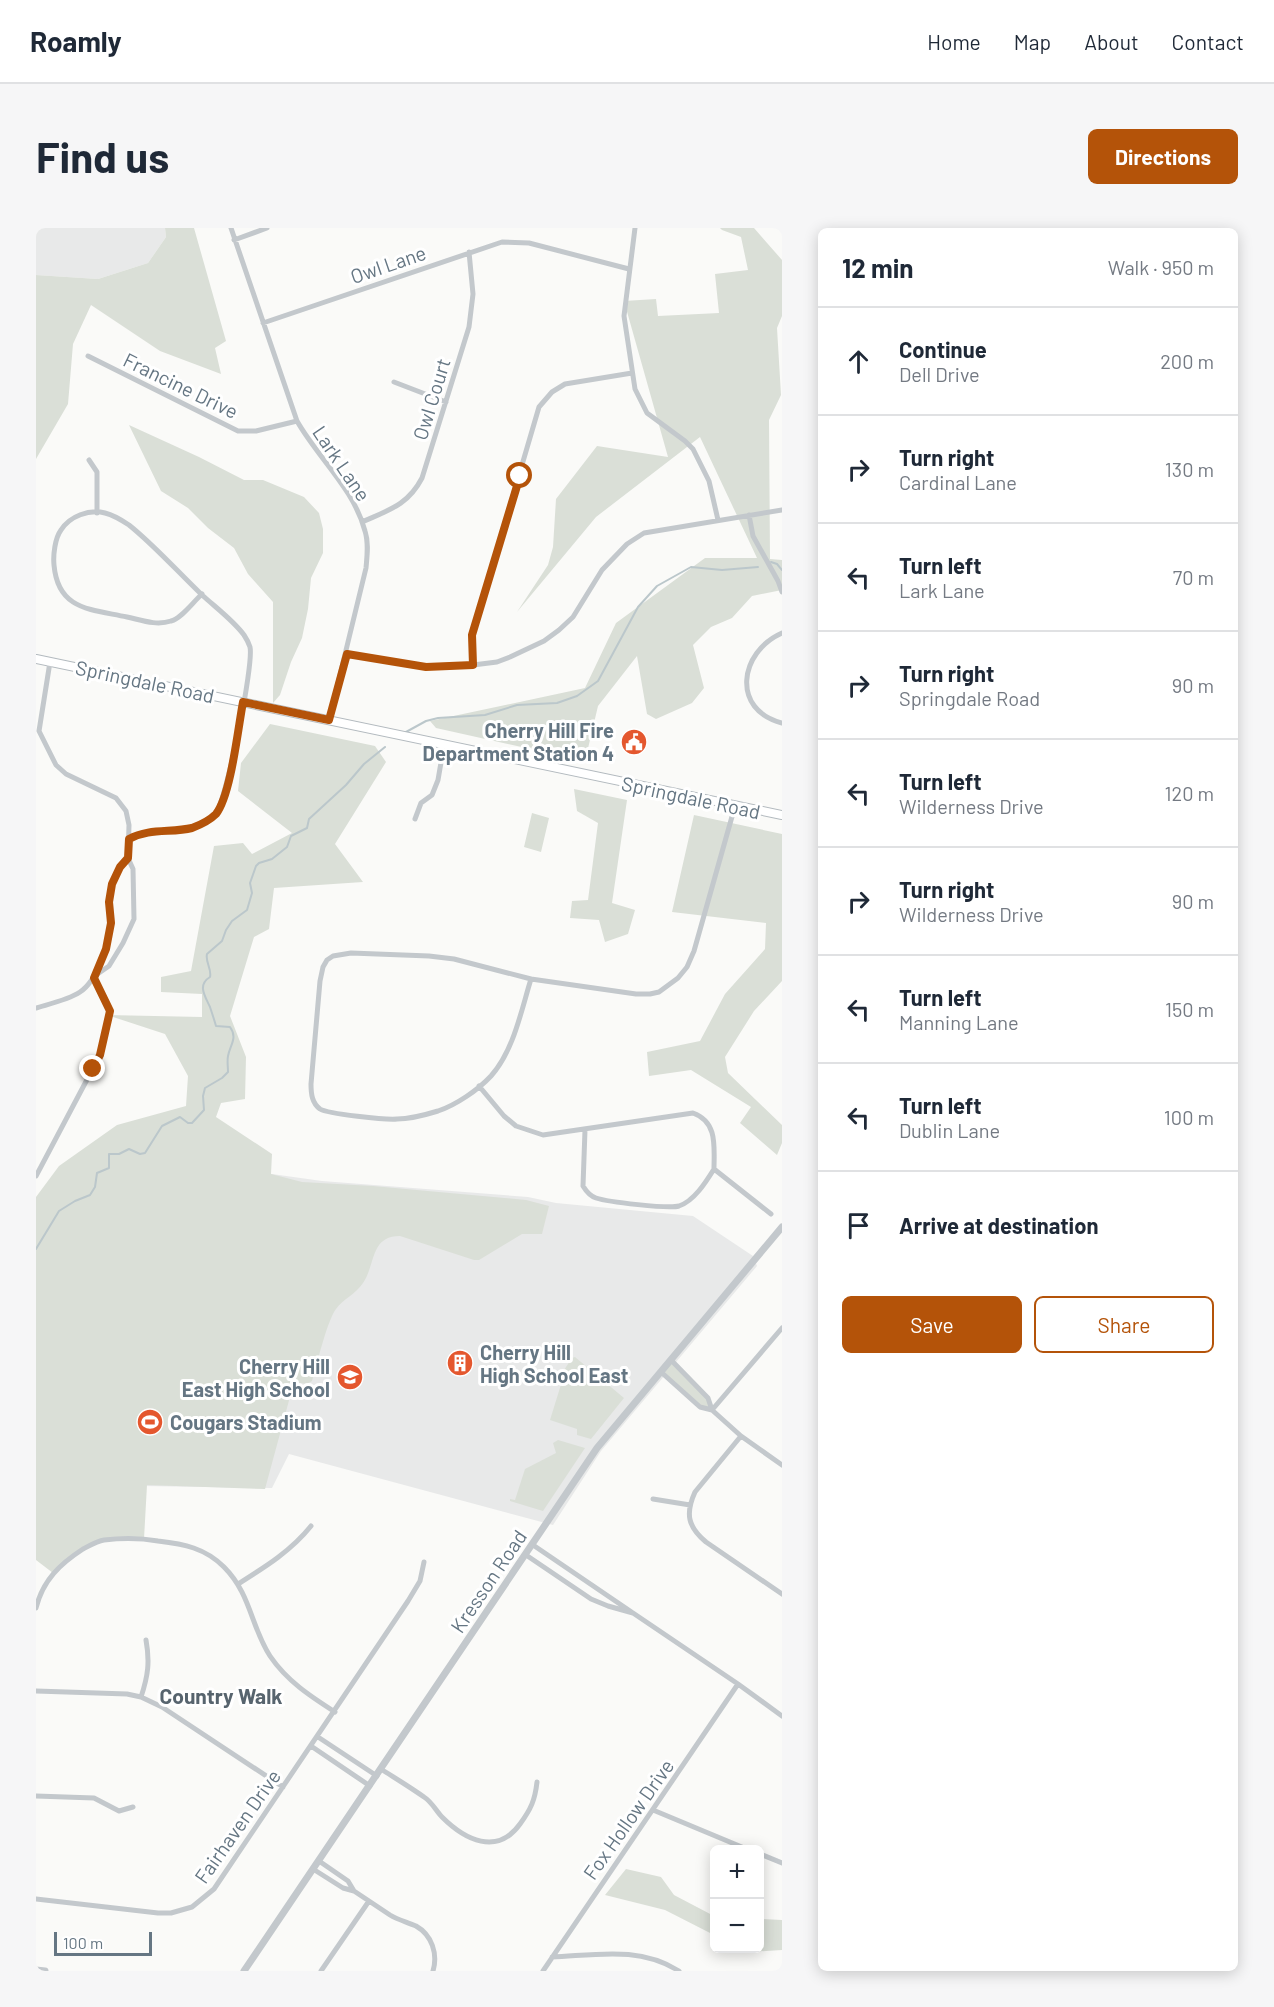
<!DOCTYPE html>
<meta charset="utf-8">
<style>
body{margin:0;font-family:Barlow,sans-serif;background:#f6f6f7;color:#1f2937}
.controls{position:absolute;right:18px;bottom:18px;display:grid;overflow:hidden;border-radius:9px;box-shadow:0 3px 15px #0003}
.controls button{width:54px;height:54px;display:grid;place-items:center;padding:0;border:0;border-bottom:2px solid #e0e1e3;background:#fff;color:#1f2937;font:30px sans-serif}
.scale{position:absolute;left:18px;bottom:15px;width:98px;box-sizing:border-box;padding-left:6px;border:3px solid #657683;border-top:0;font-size:16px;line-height:21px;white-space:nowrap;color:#657683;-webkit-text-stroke:4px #fff;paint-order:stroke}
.stop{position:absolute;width:18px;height:18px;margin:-14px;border:4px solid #b45309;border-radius:50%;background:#fff}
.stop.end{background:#b45309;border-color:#fff;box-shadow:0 2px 6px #0008}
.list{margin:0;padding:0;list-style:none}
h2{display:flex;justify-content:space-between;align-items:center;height:78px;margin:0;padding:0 24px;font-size:26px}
h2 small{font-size:20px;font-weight:400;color:#747a83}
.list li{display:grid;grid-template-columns:39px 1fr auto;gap:18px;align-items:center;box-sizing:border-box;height:108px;padding:0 24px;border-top:2px solid #e0e1e3}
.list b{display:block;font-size:22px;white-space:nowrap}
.list p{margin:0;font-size:20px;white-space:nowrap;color:#747a83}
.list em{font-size:20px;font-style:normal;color:#747a83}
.actions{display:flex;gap:12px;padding:18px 24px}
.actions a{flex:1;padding:14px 0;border:2px solid #b45309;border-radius:9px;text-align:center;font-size:21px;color:#b45309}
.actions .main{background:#b45309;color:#fff}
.icon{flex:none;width:33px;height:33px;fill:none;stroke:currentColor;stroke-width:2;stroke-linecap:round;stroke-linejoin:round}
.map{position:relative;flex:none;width:746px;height:1743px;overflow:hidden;border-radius:9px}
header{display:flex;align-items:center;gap:36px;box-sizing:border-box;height:84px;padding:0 30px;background:#fff;border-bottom:2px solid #e0e1e3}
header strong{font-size:28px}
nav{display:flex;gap:33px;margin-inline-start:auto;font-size:21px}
.intro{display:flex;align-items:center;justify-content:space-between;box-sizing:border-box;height:144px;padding:0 36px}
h1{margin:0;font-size:42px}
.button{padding:15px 27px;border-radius:9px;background:#b45309;color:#fff;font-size:21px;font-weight:700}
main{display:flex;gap:36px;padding:0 36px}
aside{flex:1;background:#fff;border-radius:9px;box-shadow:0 3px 15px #0003}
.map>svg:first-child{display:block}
.built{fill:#e8e9e9}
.green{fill:#dadfd7}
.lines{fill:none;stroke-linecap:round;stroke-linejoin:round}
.stream{stroke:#bbc7cb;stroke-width:2}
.secondary-casing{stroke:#b3babf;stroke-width:10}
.minor{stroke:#c3c8cc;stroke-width:5}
.tertiary{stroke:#c3c8cc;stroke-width:7}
.secondary{stroke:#fff;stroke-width:8}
.route{stroke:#b45309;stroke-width:8}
.labels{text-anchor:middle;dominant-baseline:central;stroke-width:6;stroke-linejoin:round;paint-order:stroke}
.street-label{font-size:20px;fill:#657683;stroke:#fff}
.poi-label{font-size:20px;font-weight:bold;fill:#657683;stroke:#fff;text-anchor:end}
.neighbourhood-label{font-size:21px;font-weight:bold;fill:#57646e;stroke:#fff}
</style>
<header>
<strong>Roamly</strong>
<nav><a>Home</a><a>Map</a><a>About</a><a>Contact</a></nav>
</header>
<div class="intro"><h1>Find us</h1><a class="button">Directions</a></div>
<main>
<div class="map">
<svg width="746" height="1743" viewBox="0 0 746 1743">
<rect width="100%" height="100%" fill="#fafaf8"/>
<path class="built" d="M0,0H129L130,9L112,35L62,51L0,47Z
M199,941L286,953L492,969L520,975L657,988L717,1028L721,1038L565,1223L517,1297L253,1226L236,1260L107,1258Z"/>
<path class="green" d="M129,0H158L190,113L179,120L185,146L124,123L55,77L37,116L32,176L0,231V47L62,51L112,35L130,9Z
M684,0H718L746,32V88L741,100L745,167L733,192L734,331L746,332V362L716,368L696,390L675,399L657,417L668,460L656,475L620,491L611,486L601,428L562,478L549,533L400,500L394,493L549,460L580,395L669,330H721L664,209L560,289L481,384L512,337L517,319L520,271L561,218L632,229L588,73L620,71L622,88L683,85L679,46L712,42L705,9L686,2Z
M93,197L163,229L208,252H227L268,269L283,285L287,301V325L275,350L272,381L266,410L255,434L244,467L237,475V374L212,346L198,320L172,300L152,280L125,263Z
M234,496L339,518L350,534L299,616L327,654L238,660L233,701L218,709L194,788L210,829L209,871L185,875L180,889L236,926L235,946L266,954L337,958L490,972L513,978L506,1006H486L443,1032H438L364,1008C334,1008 340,1036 327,1055C320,1066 307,1071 300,1081C291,1093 281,1136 276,1153L271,1156L258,1154L229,1261L111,1257L108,1311L66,1312L54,1317L17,1345L0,1332V969L23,938L81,897L150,878L152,848L129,806L71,787L166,789V766L125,764V749L155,743L178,618L207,615L216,626L256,605L202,563L205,535Z
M538,561L591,572L576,675L599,682L592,706L569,714L563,692L534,690L536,673L552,672L562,595L541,583Z
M496,585L513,590L505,624L488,619Z
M658,587L746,606V753L718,783L689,829L692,845L746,897V915L741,927L704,895L715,879L655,842L613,848L611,824L664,813L689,766L729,721L730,695L636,684Z
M539,1129L588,1170L555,1211L541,1207V1201L514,1192L527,1150L524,1148L536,1130Z
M635,1132L672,1170L676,1182L664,1179L625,1144Z
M522,1212L549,1220L507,1283L474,1273V1271L479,1272L489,1241L520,1225L517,1215Z
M590,1641L625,1649L638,1667L678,1688V1707L629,1682L569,1667Z
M724,1691L746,1692V1722L713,1724L706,1721L724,1720Z"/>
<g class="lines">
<path class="stream" d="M735,334L741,336L746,342
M370,504L390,493L402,490L449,487L481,477L521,475L541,468L562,453L602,379L621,358L655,339L686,342L722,339
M0,1021L23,983L39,973L54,967L59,959L61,945L73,940V926H83L93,921L104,926L109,925L126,898L144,889L152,895H156L168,882L167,868L169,860L186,850L192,844C192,839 191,833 192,828C194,817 202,810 194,799L180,798C178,791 176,785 174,779C169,768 161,757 174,749C176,741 169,734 171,726L186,713L190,702L196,693L211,682L216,665L214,655L220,638L223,635L236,631L251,619L255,608L271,600L273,591L310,557L328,536L349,519"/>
<defs>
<path id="secondary" d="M0,431L746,587"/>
</defs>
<use href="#secondary" class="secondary-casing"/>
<path class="minor" d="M195,0L261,193C282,230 318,261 329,303C333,315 331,328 330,340L293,492
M599,0L588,88L599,161L611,185L649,213L657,221L673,253L682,292
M198,12L231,0
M227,95L466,14L493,15L593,41
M52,128L202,203H220L261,193
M358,154L410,174
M53,232L61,244V285
M713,287L717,308L742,353L746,364
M326,294C353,282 372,277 386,250L433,99L437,66L433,24
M746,405C703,424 695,482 746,495
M311,426L390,439L437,437L461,434L474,429L508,413L523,402L537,389L566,342L591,316L608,305L746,282
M14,434L3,503L20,537L30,546L80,570L90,583L93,597L92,630L97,641L98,691L87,715L73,738L60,747
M437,437V407L441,390L503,179L516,164L529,156L596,145
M379,591L385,575L396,567L402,552L408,517
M93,611C119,597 157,611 179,587C190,574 218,437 214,419C213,416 210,410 208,407C197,392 179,379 165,366C142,344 118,317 93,297C87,293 77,287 69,285C53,281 34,288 25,302C19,310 17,327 18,337C22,382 54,381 91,389C105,392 120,398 135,393C146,390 157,374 166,366
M495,751C485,783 478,822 455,848C442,862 420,877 402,883C389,887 375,891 361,891C350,892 292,886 284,881C276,875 275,866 275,856L284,753L287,739L291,732L297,728L315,725L393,728L418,731L495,751L600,766H614L623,764L642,750L651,739L658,723L699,578
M0,780C13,776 32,772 44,764C61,753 74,715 75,694C75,681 72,671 76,658C78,647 85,638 92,630
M443,858L468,888L480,898L507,907L657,885C682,894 678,919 678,941
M549,902L547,958C550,963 554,968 560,970C572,974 632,981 643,978C658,973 670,954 678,941
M678,941L735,986
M0,948L64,827L74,783L58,749
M635,1132L672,1170L676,1182
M625,1144L664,1179L676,1182L705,1208L746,1237
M676,1182L746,1100
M705,1208L659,1264C649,1286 652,1299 670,1314L746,1366
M617,1271L654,1277
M490,1327L555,1371L572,1378L597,1385L497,1317
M202,1356C229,1339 255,1323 275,1298
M0,1380C7,1352 24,1336 47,1321C53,1318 61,1313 68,1312C85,1310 105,1310 122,1313C148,1316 169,1320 188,1339C215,1366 215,1399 234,1428C251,1453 274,1468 299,1484
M597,1385L702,1456L746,1488
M0,1463L91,1466L105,1469L126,1479L247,1559
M105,1469C112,1448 114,1434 110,1412
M282,1509L341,1548
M275,1518L334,1558
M345,1541C359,1550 374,1559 388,1569C396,1574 400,1583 406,1589C429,1612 461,1628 484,1596C495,1581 499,1572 501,1554
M0,1568L58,1570L83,1583L97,1579
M617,1582L713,1622
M724,1626L746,1635
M277,1641L307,1660L318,1663L312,1653L283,1633
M318,1663C330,1671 342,1679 354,1687C362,1692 371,1694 380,1698C396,1707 402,1726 397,1743
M0,1671L122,1685H135L156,1679L178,1661L372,1373L384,1353L388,1334
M516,1729C561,1727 603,1718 643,1743
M285,1743L333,1673
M507,1743L702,1456"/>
<path class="tertiary" d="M0,1742L9,1743
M208,1743L561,1220L746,999"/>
<use href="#secondary" class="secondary"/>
</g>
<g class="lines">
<path class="route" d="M57,841L64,827L74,783L58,750L70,721L75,695L73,674L76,656L84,639L92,630L93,611C113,600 135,605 156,600C164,597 174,592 180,586C195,567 202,500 207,474L293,492L311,426L390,439L437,437L436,407L484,248"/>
</g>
<defs>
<symbol id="civic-disc" viewBox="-11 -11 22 22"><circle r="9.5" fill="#e4572e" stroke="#fff"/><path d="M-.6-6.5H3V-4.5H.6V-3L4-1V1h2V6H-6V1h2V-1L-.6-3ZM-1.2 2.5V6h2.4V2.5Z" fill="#fff"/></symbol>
<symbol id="building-disc" viewBox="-11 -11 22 22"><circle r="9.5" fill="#e4572e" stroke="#fff"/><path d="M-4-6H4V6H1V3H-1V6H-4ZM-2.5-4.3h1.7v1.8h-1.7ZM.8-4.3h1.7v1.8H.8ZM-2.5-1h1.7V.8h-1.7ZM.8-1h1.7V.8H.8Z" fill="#fff"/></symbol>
<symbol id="school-disc" viewBox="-11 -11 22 22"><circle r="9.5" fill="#e4572e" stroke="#fff"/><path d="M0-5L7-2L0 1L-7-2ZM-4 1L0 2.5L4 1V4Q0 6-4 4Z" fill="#fff"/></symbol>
<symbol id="stadium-disc" viewBox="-11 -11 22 22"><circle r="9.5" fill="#e4572e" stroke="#fff"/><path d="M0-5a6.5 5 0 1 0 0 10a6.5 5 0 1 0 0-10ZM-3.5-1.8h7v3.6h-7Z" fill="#fff"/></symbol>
</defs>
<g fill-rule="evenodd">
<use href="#civic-disc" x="583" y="499" width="30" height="30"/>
<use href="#building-disc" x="409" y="1120" width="30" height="30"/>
<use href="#school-disc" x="299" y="1134" width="30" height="30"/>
<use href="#stadium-disc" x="99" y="1179" width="30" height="30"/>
</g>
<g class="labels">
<g class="street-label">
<text transform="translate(352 36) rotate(-19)">Owl Lane</text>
<text transform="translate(145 157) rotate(26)">Francine Drive</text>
<text transform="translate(395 171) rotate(-73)">Owl Court</text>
<text transform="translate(306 235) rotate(56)">Lark Lane</text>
<text transform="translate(109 453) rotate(12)">Springdale Road</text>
<text transform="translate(655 569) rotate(12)">Springdale Road</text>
<text transform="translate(452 1353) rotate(-56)">Kresson Road</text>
<text transform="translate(592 1591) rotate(-55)">Fox Hollow Drive</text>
<text transform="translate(201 1598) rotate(-55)">Fairhaven Drive</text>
</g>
<g class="poi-label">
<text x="578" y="502">Cherry Hill Fire<tspan x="578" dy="23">Department Station 4</tspan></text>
<text x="444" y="1124" text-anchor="start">Cherry Hill<tspan x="444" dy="23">High School East</tspan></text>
<text x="294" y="1138">Cherry Hill<tspan x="294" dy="23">East High School</tspan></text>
<text x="134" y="1194" text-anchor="start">Cougars Stadium</text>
</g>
<g class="neighbourhood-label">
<text x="185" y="1467">Country Walk</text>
</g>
</g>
</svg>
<div class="controls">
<button>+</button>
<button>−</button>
</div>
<div class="scale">100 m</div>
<div class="stop" style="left:484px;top:248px"></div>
<div class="stop end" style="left:57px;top:841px"></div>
</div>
<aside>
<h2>12 min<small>Walk · 950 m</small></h2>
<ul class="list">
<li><svg class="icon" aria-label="ahead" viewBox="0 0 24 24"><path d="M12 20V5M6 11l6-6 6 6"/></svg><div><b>Continue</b><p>Dell Drive</p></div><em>200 m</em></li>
<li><svg class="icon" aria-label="right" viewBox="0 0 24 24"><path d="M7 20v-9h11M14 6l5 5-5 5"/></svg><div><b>Turn right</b><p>Cardinal Lane</p></div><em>130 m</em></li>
<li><svg class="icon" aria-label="left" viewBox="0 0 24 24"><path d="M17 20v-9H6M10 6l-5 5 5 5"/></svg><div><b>Turn left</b><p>Lark Lane</p></div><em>70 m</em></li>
<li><svg class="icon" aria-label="right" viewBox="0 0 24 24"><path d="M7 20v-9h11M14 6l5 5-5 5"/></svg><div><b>Turn right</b><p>Springdale Road</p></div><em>90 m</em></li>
<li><svg class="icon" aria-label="left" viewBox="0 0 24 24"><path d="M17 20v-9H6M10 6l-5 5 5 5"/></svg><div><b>Turn left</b><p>Wilderness Drive</p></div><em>120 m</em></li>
<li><svg class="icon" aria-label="right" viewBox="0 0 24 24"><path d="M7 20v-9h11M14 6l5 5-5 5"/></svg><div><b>Turn right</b><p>Wilderness Drive</p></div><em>90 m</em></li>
<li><svg class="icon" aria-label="left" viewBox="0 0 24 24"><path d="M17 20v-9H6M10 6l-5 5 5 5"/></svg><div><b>Turn left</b><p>Manning Lane</p></div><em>150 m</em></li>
<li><svg class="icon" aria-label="left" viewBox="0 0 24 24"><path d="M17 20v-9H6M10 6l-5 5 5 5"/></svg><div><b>Turn left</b><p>Dublin Lane</p></div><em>100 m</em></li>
<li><svg class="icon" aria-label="arrive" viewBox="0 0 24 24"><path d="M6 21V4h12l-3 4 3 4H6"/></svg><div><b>Arrive at destination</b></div></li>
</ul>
<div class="actions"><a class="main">Save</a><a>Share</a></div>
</aside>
</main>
